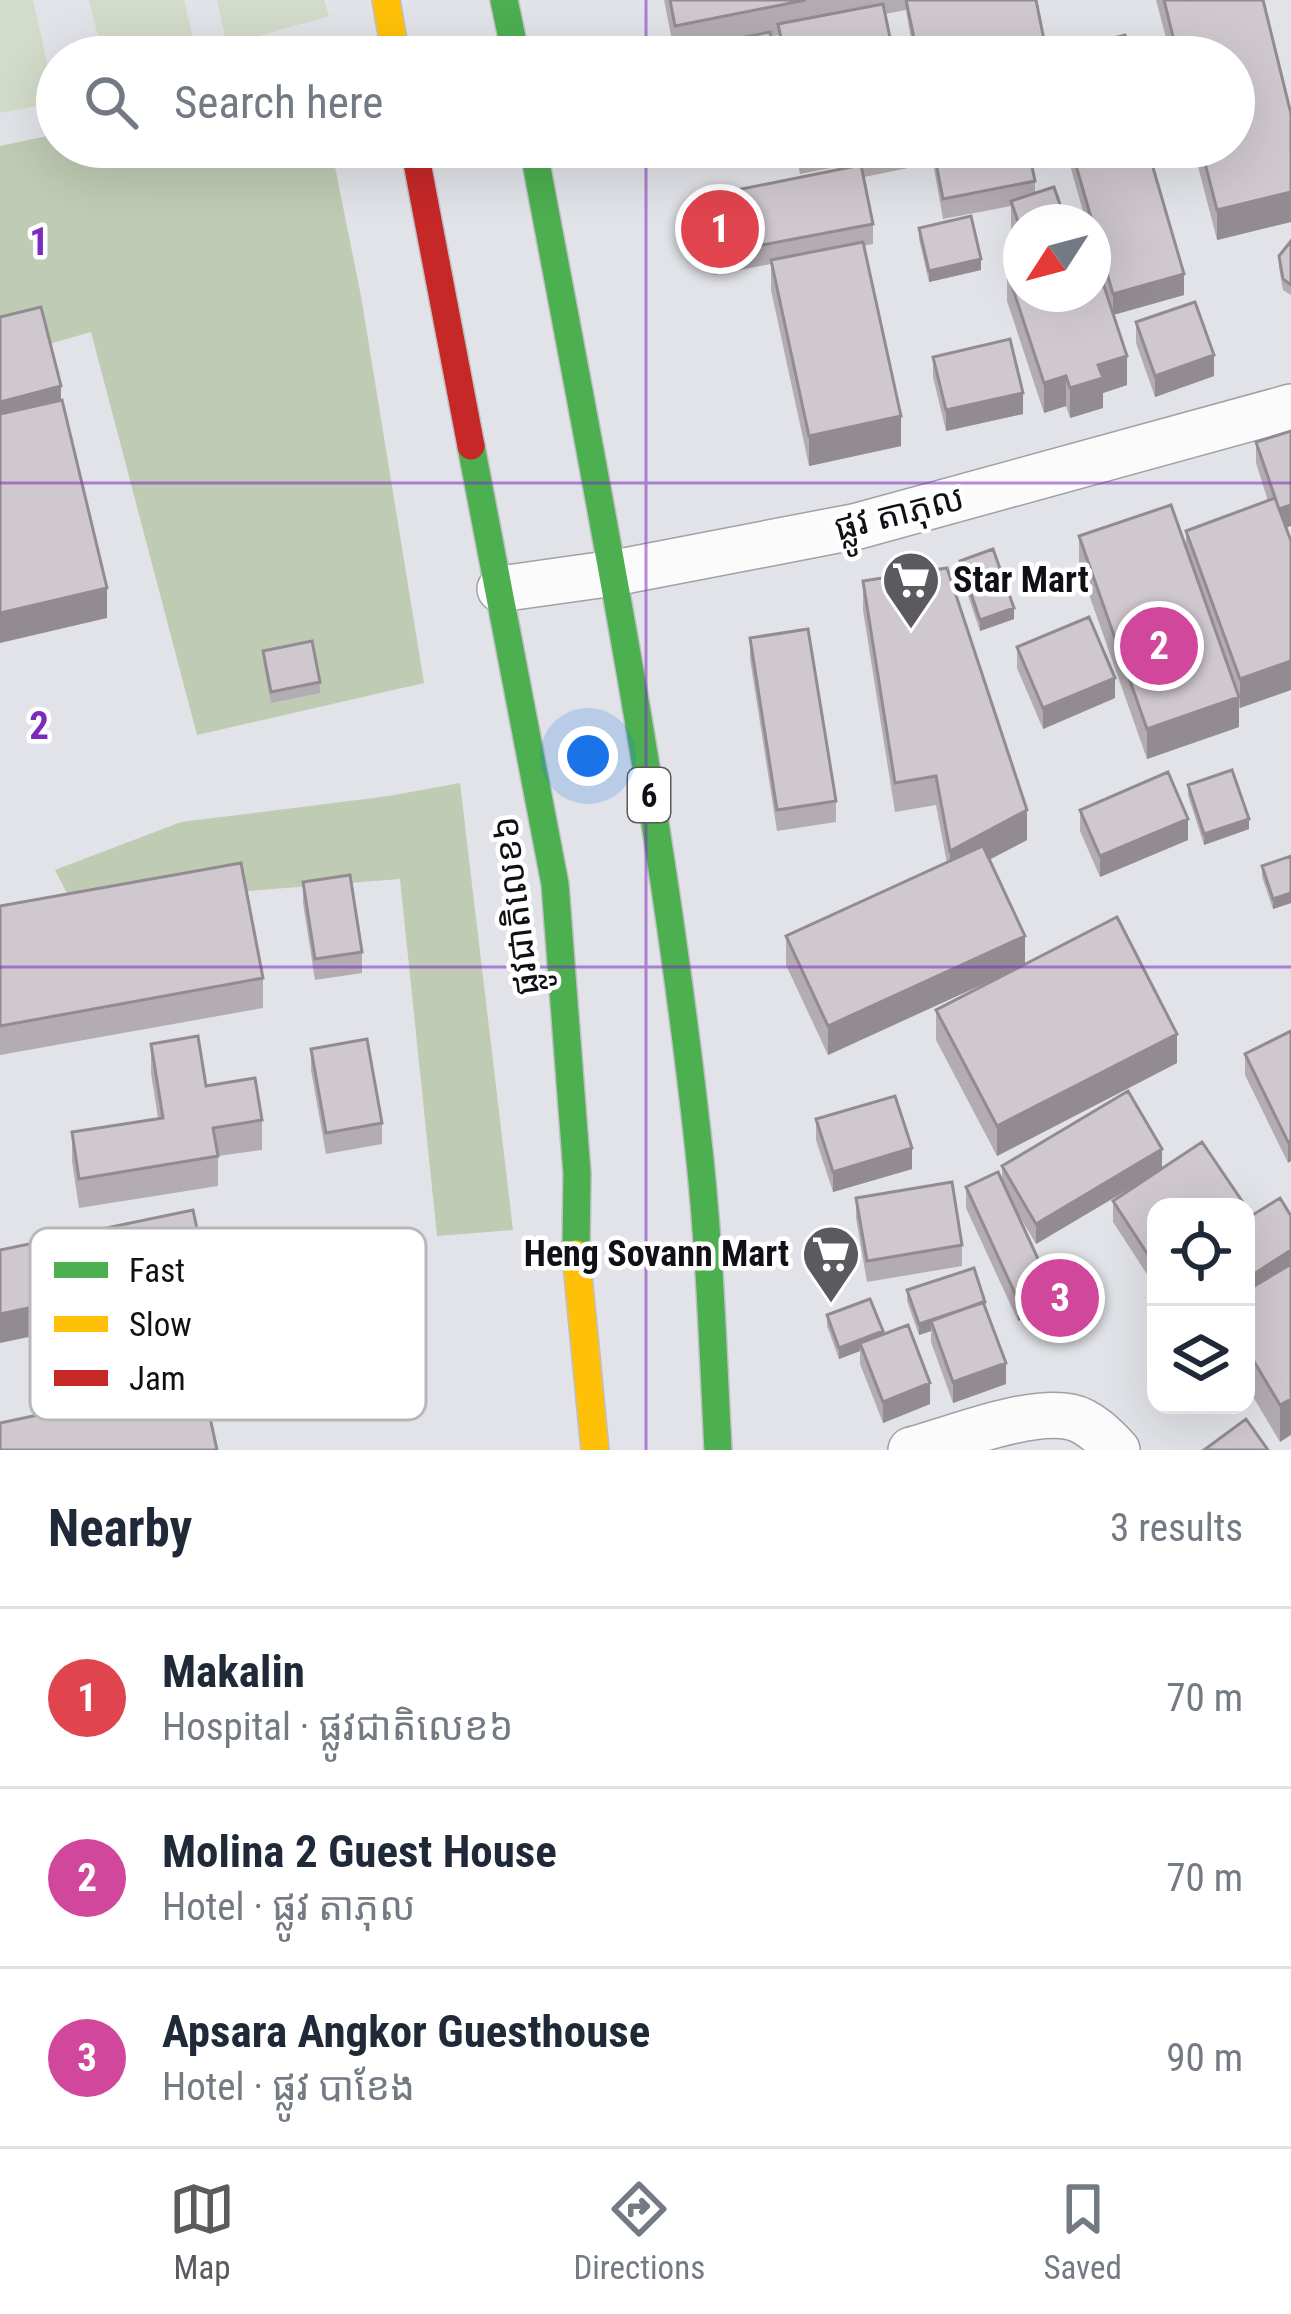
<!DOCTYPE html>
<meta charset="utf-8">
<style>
body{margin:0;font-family:"Roboto Condensed","Noto Sans Khmer",sans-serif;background:#f6f6f7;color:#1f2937}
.controls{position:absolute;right:36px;bottom:36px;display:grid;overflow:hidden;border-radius:24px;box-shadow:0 12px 48px #0002}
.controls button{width:108px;height:108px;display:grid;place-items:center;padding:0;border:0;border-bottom:3px solid #e0e1e3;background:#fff;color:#1f2937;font:60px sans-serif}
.compass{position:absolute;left:1003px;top:204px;width:108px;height:108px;border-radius:50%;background:#fff;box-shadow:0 12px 48px #0002;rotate:234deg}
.you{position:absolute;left:588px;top:756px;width:42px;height:42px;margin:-30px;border:9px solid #fff;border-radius:50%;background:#1a73e8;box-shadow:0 0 0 18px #1a73e833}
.badge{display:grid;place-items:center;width:78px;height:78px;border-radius:50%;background:#5a5a5f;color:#fff;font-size:39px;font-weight:700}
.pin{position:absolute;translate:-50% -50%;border:6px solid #fff;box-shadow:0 3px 12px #0006}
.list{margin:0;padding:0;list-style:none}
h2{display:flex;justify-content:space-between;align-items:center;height:156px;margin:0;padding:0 48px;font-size:51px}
h2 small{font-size:39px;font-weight:400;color:#747a83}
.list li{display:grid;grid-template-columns:78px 1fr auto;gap:36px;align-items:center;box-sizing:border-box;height:180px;padding:0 48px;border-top:3px solid #e0e1e3}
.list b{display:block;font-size:45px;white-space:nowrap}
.list p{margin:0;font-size:39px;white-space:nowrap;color:#747a83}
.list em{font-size:39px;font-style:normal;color:#747a83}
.icon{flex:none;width:66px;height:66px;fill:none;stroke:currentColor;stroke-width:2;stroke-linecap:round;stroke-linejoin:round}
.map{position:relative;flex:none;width:1291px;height:1450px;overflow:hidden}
.search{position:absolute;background:#fff;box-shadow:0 12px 48px #0002;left:36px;right:36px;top:36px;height:132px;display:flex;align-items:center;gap:30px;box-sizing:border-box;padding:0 42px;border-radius:66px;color:#747a83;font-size:45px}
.sheet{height:696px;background:#fff}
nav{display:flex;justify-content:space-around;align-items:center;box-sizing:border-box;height:168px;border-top:3px solid #e0e1e3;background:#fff;font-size:33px;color:#747a83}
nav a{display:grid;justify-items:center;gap:6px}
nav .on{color:#5a5a5f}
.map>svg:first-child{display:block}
.green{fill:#d3dbc9}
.forest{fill:#c0cbb3}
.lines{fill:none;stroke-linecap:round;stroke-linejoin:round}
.street-casing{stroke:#a0a1a5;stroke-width:48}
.fast-casing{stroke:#c0c0c4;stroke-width:30}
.slow-casing{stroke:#c0c0c4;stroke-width:30}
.jam-casing{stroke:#c0c0c4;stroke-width:30}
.street{stroke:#fbfbfc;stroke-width:45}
.fast{stroke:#4caf50;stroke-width:27}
.slow{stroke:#ffc107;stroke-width:27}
.jam{stroke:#c62828;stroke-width:27}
.wall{fill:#b3acb2}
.shaded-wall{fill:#928c91}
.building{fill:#d0c8cf;stroke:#928c91;stroke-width:3}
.grid{fill:none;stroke:#7b2cbf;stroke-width:3;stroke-opacity:0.55}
.labels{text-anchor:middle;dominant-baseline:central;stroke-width:9;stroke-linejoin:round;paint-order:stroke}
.shield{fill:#fff;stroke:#58585b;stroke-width:3}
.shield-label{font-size:33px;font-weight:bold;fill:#101115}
.street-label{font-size:36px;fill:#101115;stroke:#fff}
.poi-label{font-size:36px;font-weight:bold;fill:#101115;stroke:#fff;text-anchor:start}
.key{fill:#fff;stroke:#b7b8b9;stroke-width:3}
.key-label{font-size:33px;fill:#101115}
.grid-label{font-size:39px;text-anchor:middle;font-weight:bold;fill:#7b2cbf;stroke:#fff;stroke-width:9;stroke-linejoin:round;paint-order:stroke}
</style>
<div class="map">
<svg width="1291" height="1450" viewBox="0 0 1291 1450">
<rect width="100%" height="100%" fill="#e2e3e8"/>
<path class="green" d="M0,0H33L56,102L0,113Z
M89,0H184L198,57H103Z
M217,0H324L329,16L227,45Z"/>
<path class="forest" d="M57,134V147H331L361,296L424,683L197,735L91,332L0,358V146Z
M460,783L513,1230L437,1236L400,879L73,905L55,870L181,822L389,796Z"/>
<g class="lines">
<defs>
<path id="street" d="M500,589L614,573L858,526L1291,407
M911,1450C953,1439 1028,1408 1071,1417C1089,1421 1105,1437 1117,1450"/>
<path id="fast" d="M504,0L516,57
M533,147C596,483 664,820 700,1160C710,1256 713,1353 718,1450
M471,446L555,884L577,1173L576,1254"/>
<path id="slow" d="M386,0L396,57
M576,1254L595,1450"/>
<path id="jam" d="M414,147L471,446"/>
</defs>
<use href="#street" class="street-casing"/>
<use href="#fast" class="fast-casing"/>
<use href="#slow" class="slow-casing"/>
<use href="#jam" class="jam-casing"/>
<use href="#street" class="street"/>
<use href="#fast" class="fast"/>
<use href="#slow" class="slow"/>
<use href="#jam" class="jam"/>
</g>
<path class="wall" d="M664,0H1036L1045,45V57H914L906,10L885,14L894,57H781L778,35L771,37L775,57H693V52L675,56Z
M1156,0H1263L1291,114V222L1217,240L1193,147H1234V57H1171Z
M795,147H834L836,167L800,174Z
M849,147H1028L1035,181V193L1021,222V260L1011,231V206L943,219L933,163L864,177L873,224V244L864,246L901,446L809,466L771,290V264L714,275L702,218V197L853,167Z
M1071,148L1184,295L1113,315L1127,385L1103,393V408L1070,418L1066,406L1044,413L1007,301V271L1111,309L1093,245V222H1086L1071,169Z
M919,228L981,270L929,282L919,239Z
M1291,241V295L1283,290L1279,267V256Z
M1136,322L1214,376L1155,397L1136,343Z
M933,357L1023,414L946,431L933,377Z
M1256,442L1291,526L1286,527L1240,708L1239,707V727L1147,759L1079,566V536L1186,546V531L1268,501L1256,463Z
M960,561L1014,619L980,631L960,572Z
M863,581L1027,840L989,860L1025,965L1177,1063L997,1156L936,1040V1010L1020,967L828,1055L786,965V936L947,863L936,805L895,812L863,610Z
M750,638L836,801V822L777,831L750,659Z
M1017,647L1115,698L1043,729L1017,668Z
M263,651L320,682V693L271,703L263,661Z
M1188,785L1249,829L1204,845L1188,795Z
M1080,810L1188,840L1100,877L1080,831Z
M1291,856V903L1273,909L1262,877V866Z
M303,882L362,952V973L315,980L303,903Z
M0,906L263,978V1008L0,1055Z
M1291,1031L1288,1163L1245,1075V1054Z
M151,1044L206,1086L262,1120V1150L218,1156V1186L79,1208L72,1161V1132L158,1118L151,1073Z
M311,1049L382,1123V1144L326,1154L311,1070Z
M816,1119L912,1169L833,1192L816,1140Z
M1002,1166L1162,1168L1244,1207L1154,1285L1113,1222V1201L1146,1179L1036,1244L1014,1207L1050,1306L1018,1321L966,1208V1187L1002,1181Z
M856,1198L962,1245V1266L867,1282L856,1218Z
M1291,1216L1280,1442L1246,1385V1219Z
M907,1290L985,1306L1006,1384L953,1403L931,1342V1331L919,1335L907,1301Z
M827,1315L883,1335L930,1404L883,1423L860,1364V1351L839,1359L827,1326Z"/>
<path class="shaded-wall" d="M1291,192V222L1217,240V210Z
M981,259V270L929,282V271Z
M1184,274V295L1113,315V294Z
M1214,355V376L1155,397V376Z
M1127,356V385L1103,393V408L1070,418V388L1098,365Z
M1066,376V406L1044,413V383Z
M61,386V407L0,422V402Z
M1023,393V414L946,431V410Z
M901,416V446L809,466V436Z
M1291,505V526L1278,530V509Z
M107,588V618L0,643V613Z
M1014,608V619L980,631V620Z
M1291,661V690L1240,708V679Z
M1115,678V698L1043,729V708Z
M1239,697V727L1147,759V729Z
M1027,810V840L950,880V851Z
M1188,819V840L1100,877V856Z
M1249,819V829L1204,845V834Z
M1291,893V903L1273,909V899Z
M1025,936V965L828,1055V1026Z
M1177,1034V1063L997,1156V1126Z
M1291,1141V1161L1288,1163V1142Z
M912,1148V1169L833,1192V1172Z
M1162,1149V1169L1036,1244V1224Z
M1291,1250V1271L1246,1300V1279Z
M206,1270V1300L0,1343V1314Z
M1050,1285V1306L1018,1321V1300Z
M985,1302V1313L931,1321V1331L919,1335V1324Z
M883,1331V1342L860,1343V1351L839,1359V1348Z
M1006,1363V1384L953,1403V1382Z
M930,1383V1404L883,1423V1402Z
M1291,1399V1435L1280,1442V1405Z"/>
<path class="building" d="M670,0H806L675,26Z
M906,0H1036L1045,45L985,57H918Z
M1164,0H1263L1291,114V192L1217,210L1201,147H1234V57H1178Z
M883,4L894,57H785L778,24Z
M770,32L775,57H695L693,47Z
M1125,35L1131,57H1053L1052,54Z
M797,147H834L836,156L800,163Z
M854,147H910L856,157Z
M933,147H1028L1035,181L943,199Z
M1147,147L1184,274L1113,294L1071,148Z
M861,165L873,224L714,254L702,197Z
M1054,187L1066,222H1021V230L1011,201Z
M971,216L981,259L929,271L919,228Z
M1291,241V285L1283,279L1279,256Z
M863,242L901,416L809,436L771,260Z
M1093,253L1127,356L1098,365L1103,378L1070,388L1066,376L1044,383L1007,271L1021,266V294H1093Z
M1195,302L1214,355L1155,376L1136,322Z
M41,307L61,386L0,402V317Z
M1010,339L1023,393L946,410L933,357Z
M62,400L107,588L0,613V414Z
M1291,431V505L1279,509L1256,442Z
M1275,498L1291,541V661L1240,679L1186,531Z
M1171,505L1239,697L1147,729L1079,536Z
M993,549L1014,608L980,620L960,561Z
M947,568L1027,810L950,851L936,776L895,783L863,581Z
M1089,617L1115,678L1043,708L1017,647Z
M808,629L836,801L777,810L750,638Z
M312,641L320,682L271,692L263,651Z
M1232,770L1249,819L1204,834L1188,785Z
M1168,772L1188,819L1100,856L1080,810Z
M983,846L1025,936L828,1026L786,936Z
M1291,856V893L1273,899L1262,866Z
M241,863L263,978L0,1026V906Z
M350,875L362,952L315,959L303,882Z
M1117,917L1177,1034L997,1126L936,1010Z
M1291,1031V1141L1288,1142L1245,1054Z
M198,1036L206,1086L255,1078L262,1120L213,1128L218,1156L79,1179L72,1132L163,1118L151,1044Z
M367,1039L382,1123L326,1133L311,1049Z
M1128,1091L1162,1149L1036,1224L1002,1166Z
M895,1096L912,1148L833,1172L816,1119Z
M1202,1142L1244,1204L1240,1207H1156V1263L1154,1264L1113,1201Z
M998,1172L1050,1285L1018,1300L966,1187Z
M952,1182L962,1245L867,1261L856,1198Z
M1280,1198L1291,1216V1250L1246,1279V1219Z
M193,1210L206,1270L0,1314V1250Z
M1291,1264V1399L1280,1405L1246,1348V1291Z
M974,1268L985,1302L919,1324L907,1290Z
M870,1299L883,1331L839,1348L827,1315Z
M983,1302L1006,1363L953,1382L931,1321Z
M908,1325L930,1383L883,1402L860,1343Z
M202,1380L217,1450H0V1423Z
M1246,1419L1268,1450H1204Z"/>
<path class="grid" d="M646,0V57M646,147V1450M0,483H1291M0,967H1291"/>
<defs>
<symbol id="supermarket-pin" viewBox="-11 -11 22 30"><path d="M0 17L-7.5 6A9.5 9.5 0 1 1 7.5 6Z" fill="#5a5a5f" stroke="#fff"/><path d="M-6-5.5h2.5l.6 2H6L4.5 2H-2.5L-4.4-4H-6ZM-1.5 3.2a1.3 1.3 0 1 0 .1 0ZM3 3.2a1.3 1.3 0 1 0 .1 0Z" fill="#fff"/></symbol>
</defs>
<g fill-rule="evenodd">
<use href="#supermarket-pin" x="878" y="547" width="66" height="90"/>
<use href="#supermarket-pin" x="798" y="1221" width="66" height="90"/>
</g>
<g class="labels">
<rect class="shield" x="628" y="768" width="42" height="54" rx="9"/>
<g class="shield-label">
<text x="649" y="795">6</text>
</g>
<g class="street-label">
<text transform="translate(899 513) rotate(-14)">ផ្លូវ តាភុល</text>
<text transform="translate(516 906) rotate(-97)">ផ្លូវជាតិលេខ៦</text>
</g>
<g class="poi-label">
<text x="953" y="580">Star Mart</text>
<text x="789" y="1254" text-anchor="end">Heng Sovann Mart</text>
</g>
</g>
<rect x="30" y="1228" width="396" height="192" rx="18" class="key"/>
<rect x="54" y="1262" width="54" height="16" fill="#4caf50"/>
<rect x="54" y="1316" width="54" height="16" fill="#ffc107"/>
<rect x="54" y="1370" width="54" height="16" fill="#c62828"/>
<g class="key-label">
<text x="129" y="1282">Fast</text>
<text x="129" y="1336">Slow</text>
<text x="129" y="1390">Jam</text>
</g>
<g class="grid-label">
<text x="39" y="255">1</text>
<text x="39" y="739">2</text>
</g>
</svg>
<div class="controls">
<button><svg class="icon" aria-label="locate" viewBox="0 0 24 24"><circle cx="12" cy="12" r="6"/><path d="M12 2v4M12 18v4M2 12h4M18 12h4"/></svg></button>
<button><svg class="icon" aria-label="layers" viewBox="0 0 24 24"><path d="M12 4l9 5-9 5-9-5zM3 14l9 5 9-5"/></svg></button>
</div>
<svg class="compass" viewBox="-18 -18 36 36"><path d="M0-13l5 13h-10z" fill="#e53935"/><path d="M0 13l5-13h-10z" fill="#747a83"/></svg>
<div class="you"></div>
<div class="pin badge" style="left:720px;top:229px;background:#e0444e">1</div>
<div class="pin badge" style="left:1159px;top:646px;background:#d1479c">2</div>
<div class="pin badge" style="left:1060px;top:1298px;background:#d1479c">3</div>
<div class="search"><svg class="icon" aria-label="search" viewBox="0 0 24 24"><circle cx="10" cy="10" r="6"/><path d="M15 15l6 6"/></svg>Search here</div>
</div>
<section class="sheet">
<h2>Nearby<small>3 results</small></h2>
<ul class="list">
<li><span class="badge" style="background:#e0444e">1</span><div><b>Makalin</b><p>Hospital · ផ្លូវជាតិលេខ៦</p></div><em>70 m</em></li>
<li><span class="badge" style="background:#d1479c">2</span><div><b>Molina 2 Guest House</b><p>Hotel · ផ្លូវ តាភុល</p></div><em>70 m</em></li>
<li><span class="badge" style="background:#d1479c">3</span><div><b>Apsara Angkor Guesthouse</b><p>Hotel · ផ្លូវ បាខែង</p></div><em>90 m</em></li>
</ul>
</section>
<nav>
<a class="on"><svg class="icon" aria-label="map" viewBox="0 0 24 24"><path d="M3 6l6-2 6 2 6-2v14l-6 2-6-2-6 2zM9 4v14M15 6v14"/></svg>Map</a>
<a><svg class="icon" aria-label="directions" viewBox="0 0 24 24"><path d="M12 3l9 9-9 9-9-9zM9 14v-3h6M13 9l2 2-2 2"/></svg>Directions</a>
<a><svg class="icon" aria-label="saved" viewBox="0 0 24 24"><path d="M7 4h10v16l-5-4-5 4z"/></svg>Saved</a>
</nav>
